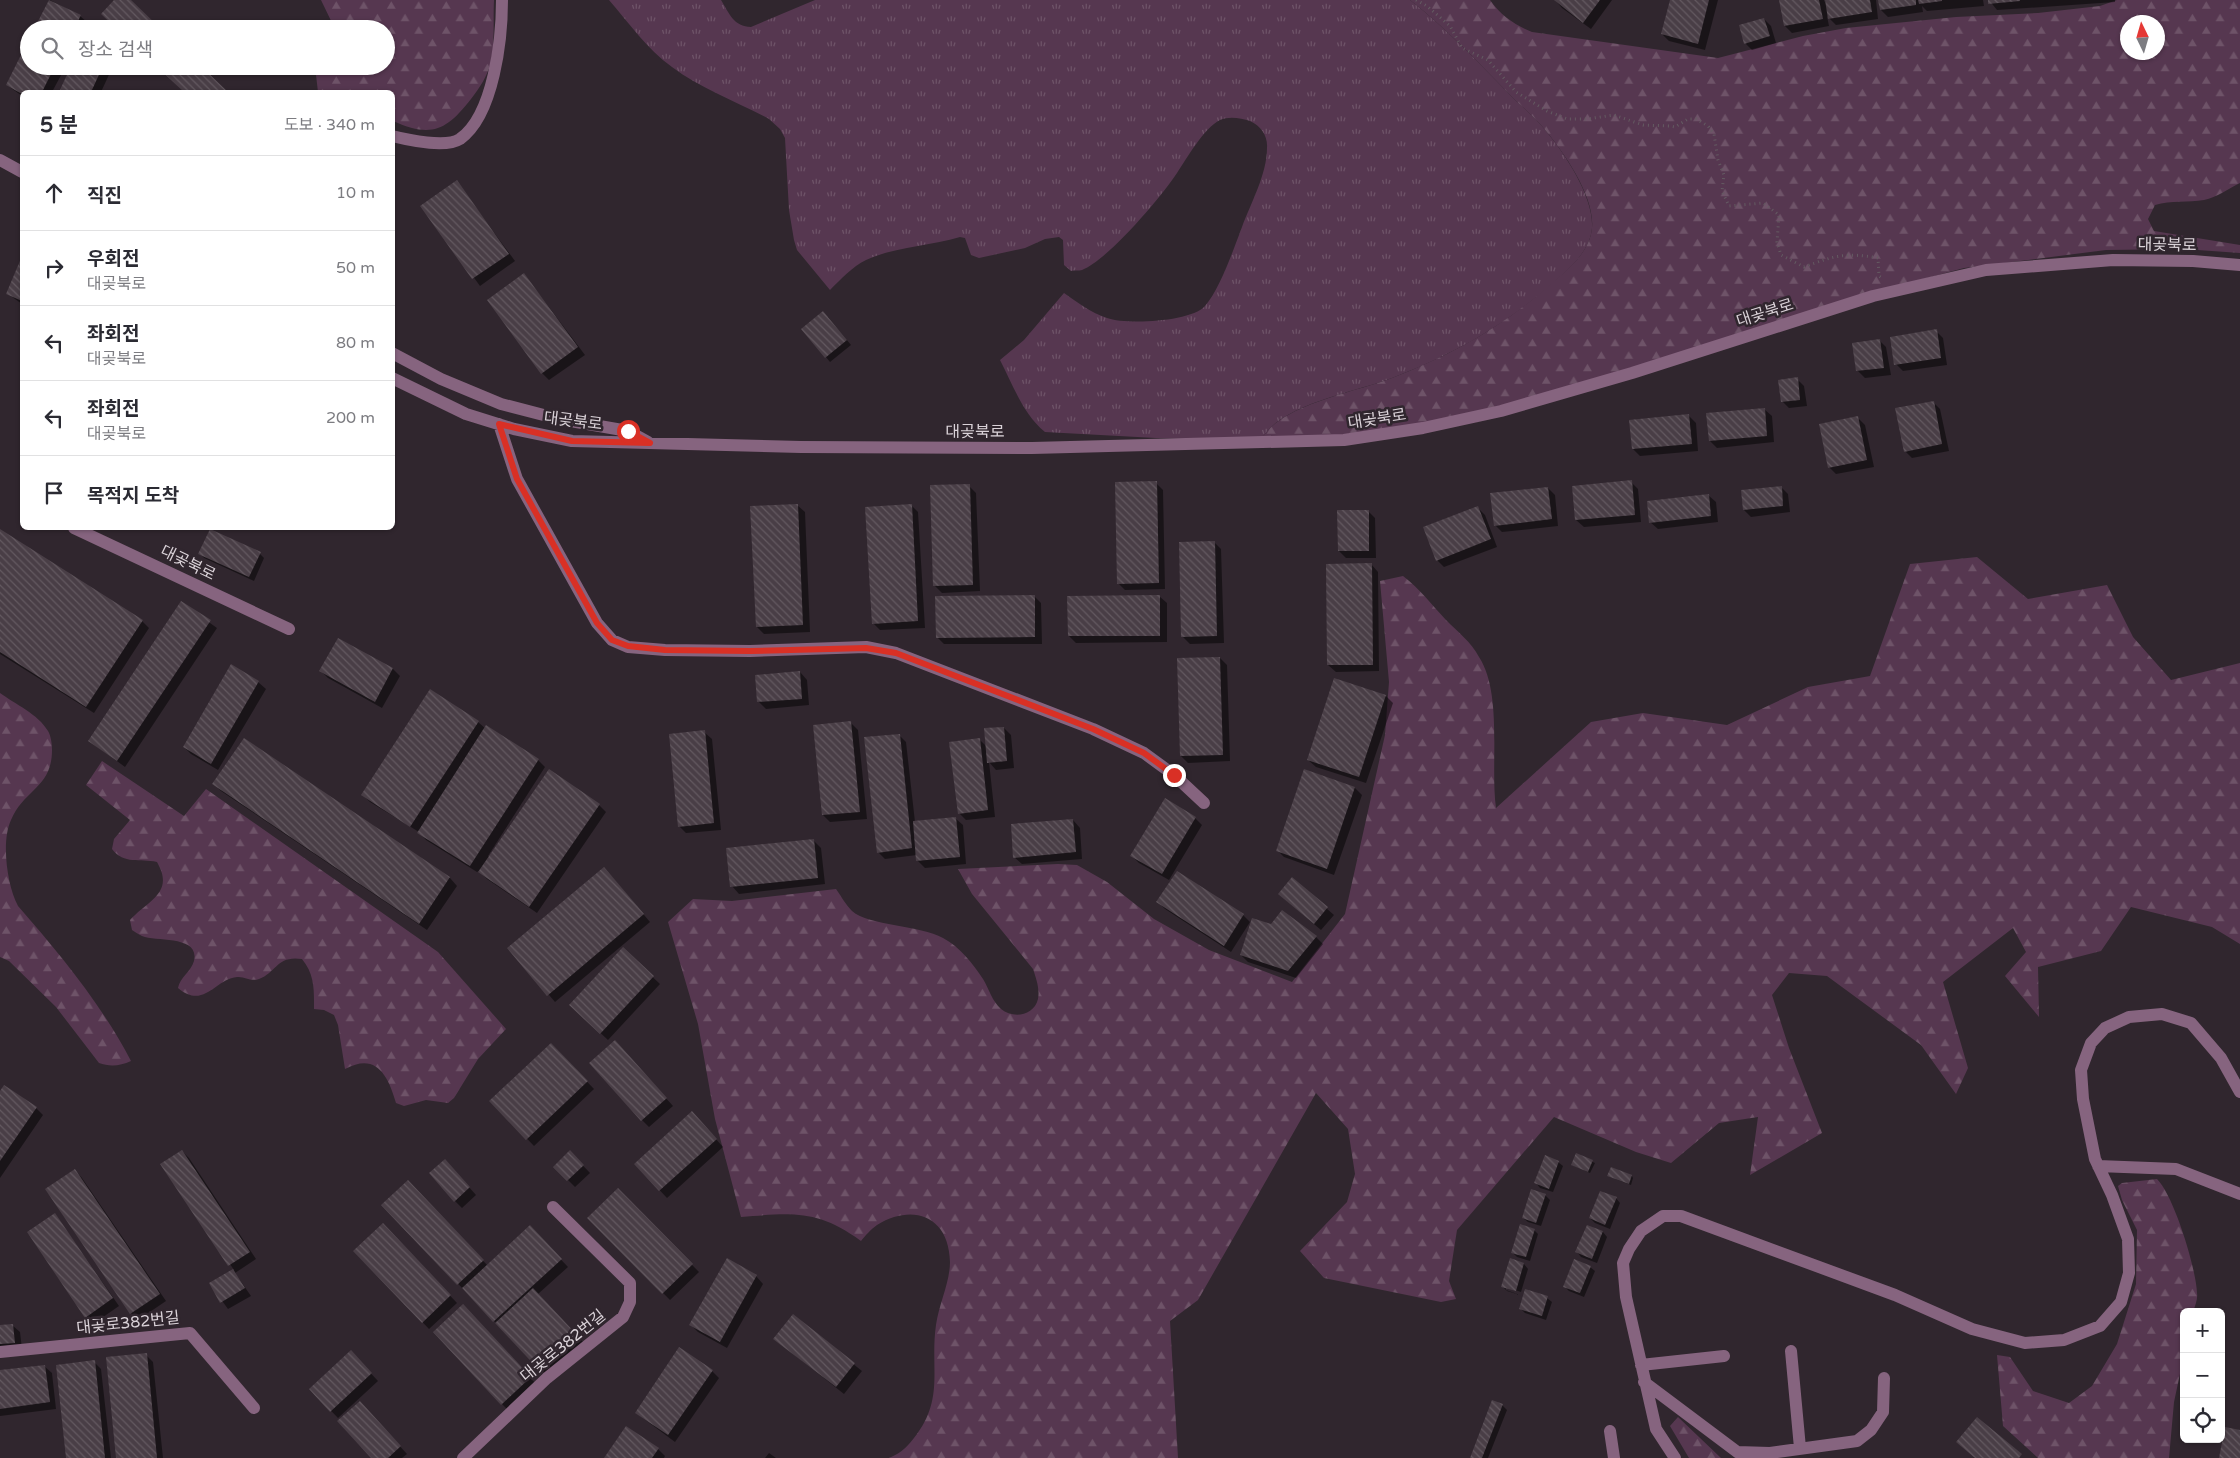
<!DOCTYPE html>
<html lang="ko">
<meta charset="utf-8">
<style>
body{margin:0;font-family:"Varela Round","Noto Sans KR",sans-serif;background:#f7f7f7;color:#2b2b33}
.controls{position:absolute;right:15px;bottom:15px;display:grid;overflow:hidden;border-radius:8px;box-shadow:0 1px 4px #0004}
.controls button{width:45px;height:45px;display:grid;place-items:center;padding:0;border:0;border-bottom:1px solid #e1e1e2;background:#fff;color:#2b2b33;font:25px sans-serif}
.compass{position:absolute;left:2120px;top:15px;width:45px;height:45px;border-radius:50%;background:#fff;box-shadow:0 1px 4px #0004;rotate:355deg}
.stop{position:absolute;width:15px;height:15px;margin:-11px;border:4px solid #d93025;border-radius:50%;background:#fff}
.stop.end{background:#d93025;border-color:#fff;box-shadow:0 1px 5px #0008}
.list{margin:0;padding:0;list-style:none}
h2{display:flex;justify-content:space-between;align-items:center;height:65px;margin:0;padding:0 20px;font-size:21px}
h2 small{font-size:16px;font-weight:400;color:#7c7c81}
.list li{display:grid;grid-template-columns:32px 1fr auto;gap:15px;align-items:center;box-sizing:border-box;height:75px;padding:0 20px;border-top:1px solid #e1e1e2}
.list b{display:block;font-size:19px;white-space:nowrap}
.list p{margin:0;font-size:16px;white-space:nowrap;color:#7c7c81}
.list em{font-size:16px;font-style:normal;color:#7c7c81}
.icon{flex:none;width:28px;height:28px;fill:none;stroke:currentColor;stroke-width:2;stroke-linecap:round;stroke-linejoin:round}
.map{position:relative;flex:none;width:2240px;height:1458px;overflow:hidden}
.search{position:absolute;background:#fff;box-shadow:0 1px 4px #0004;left:20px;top:20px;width:375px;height:55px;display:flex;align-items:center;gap:12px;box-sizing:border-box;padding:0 18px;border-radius:28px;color:#7c7c81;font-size:19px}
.panel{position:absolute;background:#fff;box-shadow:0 1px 4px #0004;left:20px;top:90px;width:375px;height:440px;border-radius:8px}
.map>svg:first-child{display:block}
.grass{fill:url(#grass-tufts)}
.forest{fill:url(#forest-firs);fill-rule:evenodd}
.shadow{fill:#0007}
.building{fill:url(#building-back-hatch)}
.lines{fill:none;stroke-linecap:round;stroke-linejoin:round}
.path{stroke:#645b62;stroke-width:3;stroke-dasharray:1 4;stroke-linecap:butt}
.minor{stroke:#86647f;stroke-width:12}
.route{stroke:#d93025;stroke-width:6}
.labels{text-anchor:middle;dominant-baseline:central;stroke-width:5;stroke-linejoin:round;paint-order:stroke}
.street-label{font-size:16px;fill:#dad2d8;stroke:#30262e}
</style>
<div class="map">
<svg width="2240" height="1458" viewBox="0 0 2240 1458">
<defs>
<pattern id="grass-tufts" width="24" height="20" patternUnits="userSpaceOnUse" patternTransform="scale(1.25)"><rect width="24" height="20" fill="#563750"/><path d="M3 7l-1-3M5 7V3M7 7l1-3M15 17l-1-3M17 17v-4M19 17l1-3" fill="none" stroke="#6e5368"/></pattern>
<pattern id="forest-firs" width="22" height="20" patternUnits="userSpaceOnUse" patternTransform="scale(1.25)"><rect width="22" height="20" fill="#563750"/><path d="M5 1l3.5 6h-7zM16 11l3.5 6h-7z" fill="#6e5368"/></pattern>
<pattern id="building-back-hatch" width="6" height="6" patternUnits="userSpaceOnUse" patternTransform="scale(1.25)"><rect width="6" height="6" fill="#493e46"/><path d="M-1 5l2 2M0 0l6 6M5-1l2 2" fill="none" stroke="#635960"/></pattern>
</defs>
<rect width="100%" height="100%" fill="#30262e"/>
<path class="grass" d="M609,0H721C729,13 734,27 751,27L815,0H1410C1447,29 1479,63 1511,96C1523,108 1536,118 1546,131C1565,154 1594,197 1592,228C1590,251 1570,268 1554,282C1504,326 1454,354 1392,378C1356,392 1280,404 1262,439L1156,438L1045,432C1023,414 1013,385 1000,360L1024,340L1064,293C1077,302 1091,313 1107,318C1126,325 1191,322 1205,306C1220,289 1234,248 1242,227C1251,203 1267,174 1267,148C1268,136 1261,126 1250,121C1241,118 1229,116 1220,120C1204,128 1187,158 1177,173C1161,197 1109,259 1082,270C1079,271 1074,270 1071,271L1064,265L1063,240L1059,237L1045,239L1025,248L979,258L971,255L965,238L960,237C930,246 894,247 866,260C852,267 841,279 830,290L797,250L794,240L789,210L785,138L780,129L769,119C738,102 701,89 672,67C647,49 629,23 609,0Z"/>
<path class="forest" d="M321,0H494C493,19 495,43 491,62C488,75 479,89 471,99C446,131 431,138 393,121L392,92H318L315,66H386V29H335Z
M1410,0H1490C1501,16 1515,25 1532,32L1718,58L1803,36L1846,28L1956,17L2038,13L2100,6L2117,0H2240V183C2228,189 2217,197 2204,200C2188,203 2171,200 2155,205L2148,219L2154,231L2240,245V253L2184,249L2106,250L1964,268L1846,300L1590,385L1391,433L1262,439C1279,405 1356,392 1392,378C1454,354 1504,326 1553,282C1570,268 1590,251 1592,228C1595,197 1565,154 1546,131C1536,118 1523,108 1511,96C1479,63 1447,29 1410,0ZM2128,22H2158V52H2128Z
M1977,557L2028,599L2107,585L2133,637L2171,680L2240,663V944L2212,927L2131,907L2101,951L2038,967L2039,1017L2005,976L2026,952L2013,928L1943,982L1968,1068L1956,1094L1921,1045L1827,976L1789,973L1772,995L1789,1048L1822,1133L1750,1175L1758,1117L1719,1123L1671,1163L1636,1152L1554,1117L1457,1230L1449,1281L1456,1299L1441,1302L1324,1278L1300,1251L1347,1202L1355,1174L1348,1129L1316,1093L1198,1300L1170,1321L1178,1458H889C903,1452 908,1446 917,1434C944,1397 930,1366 936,1325C939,1304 950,1282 950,1262C949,1216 913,1203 877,1225C871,1229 865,1236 861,1241C817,1209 792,1213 741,1217L715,1119L698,1024L668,922L693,899L732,901L836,889C841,896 846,905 852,911C869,926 920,925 943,938C960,947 973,964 983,979C989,989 992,1001 1001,1009C1013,1019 1034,1016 1038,999C1040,989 1036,978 1033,969L972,894L958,869L1058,864L1077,865L1107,882L1154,919L1209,950L1292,982L1345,914L1385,735L1389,682L1380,581L1403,576C1420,589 1432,605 1446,620C1458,632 1471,642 1479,657C1503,694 1490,765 1496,808L1591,722L1643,713L1727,725L1808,687L1870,676L1910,564Z
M0,693C15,704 38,714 48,731C51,736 52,744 52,750C52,788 24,789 11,820C1,841 7,886 18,906C59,953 102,1005 131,1061C120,1066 110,1067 99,1063L56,1007L9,961L0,957Z
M102,761L184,816L206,789L438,952L506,1029L478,1059L454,1098L448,1103L426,1100L404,1106L396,1103C388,1075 376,1052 345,1069L338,1025L334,1015L324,1010L314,1009C314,990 315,975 302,959C277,955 277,972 259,979C250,982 245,976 237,977C215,979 204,1010 178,988C180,977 191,972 194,961C200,935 157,942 142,936C138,934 135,932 132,930L130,920C148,900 175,893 157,862C140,858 124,865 112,849L114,839L130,820L86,785Z
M2157,1179C2174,1196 2196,1268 2197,1293C2198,1299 2195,1306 2193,1312H2184V1355L2174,1402L2169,1458H2038L2003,1426L1997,1355L2010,1357L2033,1391L2069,1403L2092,1386L2117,1344L2136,1284L2137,1230L2122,1200L2118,1186L2122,1183Z
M1678,1417L1721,1458H1689L1670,1426Z"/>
<path class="shadow" d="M50,0L80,16L88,23L85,29H35Z
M1555,0H1612L1591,29L1562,8Z
M1671,0H1718L1705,50L1669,41L1662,34Z
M1780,0H1824V2L1826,0H1876L1878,19L1836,25L1827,16L1829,26L1792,33L1785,26Z
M1880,0H1983L1984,6L1927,11L1922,6L1923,12L1888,17L1881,10Z
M1989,0H2115V2L1997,10Z
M1764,19L1771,26L1776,43L1752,50L1745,43Z
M29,66H66L52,92H22V96L7,85Z
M72,66H113L101,92H60Z
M158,66H199L227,92H185Z
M457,182L515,261L480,286L422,206Z
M22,260V304L8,294Z
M524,274L585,355L549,380L542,373Z
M828,317L851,345L830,362L803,329Z
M1936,331L1943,338L1947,365L1903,371L1896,364Z
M1879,340L1886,347L1891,375L1865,378L1858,371L1854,344Z
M1797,379L1804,386L1807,406L1789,408L1782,401Z
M1933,402L1940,409L1949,451L1912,458L1905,451Z
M1764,409L1772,416L1774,442L1717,448L1710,441Z
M1689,416L1696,423L1698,451L1640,456L1633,449Z
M1858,418L1865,425L1874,467L1836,474L1829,467Z
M1631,482L1638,489L1641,522L1584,527L1576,520Z
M1156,483L1163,490L1165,589L1125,590L1118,583Z
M969,486L976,493L980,591L942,593L934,585Z
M1781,487L1788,494L1790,512L1751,517L1744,510Z
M1548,488L1555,495L1558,526L1502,532L1495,525Z
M1708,495L1716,502L1718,522L1658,529L1650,522Z
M797,505L805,512L810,632L764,634L757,627Z
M911,505L918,512L925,628L880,630L873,623Z
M1478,508L1485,515L1497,547L1444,567L1437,560Z
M1368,511L1375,518L1376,558H1346L1339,551Z
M0,530L142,621L149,628L94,713L0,654Z
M1214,542L1221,549L1224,643L1190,644L1183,637Z
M200,553L260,554L264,558L254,581L204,558Z
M1371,564L1378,572L1379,671L1336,672L1328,665Z
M1034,596L1041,603L1042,644H944L937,637Z
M1159,596L1167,603V642L1076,643L1069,636Z
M182,603L217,628L125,767L90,741Z
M338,639L393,669L400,676L382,708L328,678L321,671Z
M1220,658L1227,665L1230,761L1188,763L1181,756Z
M800,672L807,680L809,705L766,709L758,701Z
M258,682L266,689L218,770L191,754L184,747Z
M1386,696L1393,703L1366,783L1316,767L1308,760Z
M478,722L486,729L538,760L545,767L488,856L490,857L599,805L606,812L537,913L487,879L479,871L477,872L426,840L419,832L370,802L363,795Z
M851,723L858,730L867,819L830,822L823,815Z
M1004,728L1011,735L1014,768L996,770L989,762L995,817L966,820L959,813L980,740L987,747Z
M704,732L712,739L721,830L686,833L679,826Z
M899,735L906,742L915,822L955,818L963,825L966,864L925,868L918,861L917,855L885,859L878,852Z
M244,740L450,878L457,886L427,930L221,791L214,784Z
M1305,770L1355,788L1362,795L1334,875L1284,857L1277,850Z
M1195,818L1202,825L1169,880L1139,863L1132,856Z
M1073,820L1080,828L1082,859L1022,864L1014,857Z
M814,841L821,848L825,884L739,894L732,886Z
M611,876L650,922L555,1002L509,948Z
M1293,879L1334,915L1321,930L1287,901Z
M1158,902L1243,915L1250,922L1231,952L1165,909Z
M1316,937L1323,944L1296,978L1248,962L1241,955Z
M623,949L660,984L608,1040L578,1012Z
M551,1044L594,1089L534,1146L491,1101Z
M622,1049L673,1106L649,1127L642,1120Z
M0,1093L36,1108L43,1115L0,1178Z
M699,1120L723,1147L667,1198L635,1164Z
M182,1151L189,1158L256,1259L235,1273L251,1296L228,1309L210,1284L234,1270L162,1165Z
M570,1152L590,1173L575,1187L555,1167Z
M1577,1155L1595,1163L1590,1173L1572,1165Z
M1558,1162L1563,1166L1553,1192L1540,1188L1536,1183Z
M452,1168L476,1195L462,1208L455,1201Z
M75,1170L82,1178L166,1301L138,1320L131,1313Z
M1632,1176L1633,1178L1631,1185L1610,1177Z
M408,1182L488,1266L530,1227L568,1267L538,1294L585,1344L549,1378L382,1205Z
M618,1190L699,1272L670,1300L589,1218Z
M1545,1195L1550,1200L1541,1226L1528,1222L1523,1218Z
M1616,1198L1620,1203L1610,1229L1595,1223L1590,1218Z
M55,1214L119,1306L93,1324L86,1317Z
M383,1225L457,1303L429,1329L355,1251Z
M1587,1226L1603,1232L1607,1237L1597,1263L1581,1257L1577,1252Z
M1534,1230L1538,1234L1530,1261L1517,1257L1513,1253Z
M727,1260L756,1276L763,1284L727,1348L698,1332L691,1325Z
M1511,1260L1524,1264L1528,1269L1521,1292L1506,1287V1290L1520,1295L1507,1291L1503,1287Z
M1590,1267L1595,1271L1584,1297L1569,1291L1564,1286Z
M1547,1298L1552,1302L1546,1320L1525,1313L1520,1308Z
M470,1313L537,1385L509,1411L502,1404Z
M793,1316L862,1371L844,1394L782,1345Z
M12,1325L20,1332L22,1349L0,1352V1326Z
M351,1352L378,1381L338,1418L310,1389Z
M146,1355L153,1362L163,1458H118Z
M94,1362L101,1369L111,1458H67Z
M44,1366L52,1373L56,1409L0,1416V1372Z
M712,1371L719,1378L675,1442L636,1413Z
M1502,1405L1507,1410L1488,1458H1471Z
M367,1410L407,1454L402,1458H373Z
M626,1427L658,1449L665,1456L664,1458H605Z
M769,1453L776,1458H765Z"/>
<path class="building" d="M49,0L81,15L74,29H34Z
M114,0H131L161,29H117L101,14Z
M1554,0H1600L1583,23Z
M1670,0H1709L1698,44L1661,34Z
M1779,0H1819L1823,19L1784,26Z
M1825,0H1870L1872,12L1828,19Z
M1878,0H1916V5L1880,10Z
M1918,0H1942V1L1919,4Z
M1988,0H2020V1L1988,4Z
M1764,18L1770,36L1744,44L1739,25Z
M29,39V66H55L42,92L22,94L6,85Z
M71,66H103L91,92H59Z
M156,66H201L228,92H184Z
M457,180L509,254L472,279L420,206Z
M22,256V301L6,294Z
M524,273L578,347L541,374L487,300Z
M823,311L847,340L825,358L801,329Z
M1937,329L1941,358L1894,365L1890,337Z
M1880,339L1884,368L1856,371L1852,343Z
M1798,377L1800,400L1781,402L1778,380Z
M1934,401L1942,444L1904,452L1895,408Z
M1765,408L1767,436L1709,441L1706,413Z
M1689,414L1692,444L1632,449L1629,420Z
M1858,416L1867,460L1828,468L1819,424Z
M1632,480L1635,515L1575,520L1572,486Z
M1157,481L1159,583L1117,584L1115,482Z
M970,484L973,585L933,586L930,485Z
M1782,486L1783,506L1743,510L1741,490Z
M1548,487L1552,519L1494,526L1490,493Z
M1709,494L1711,516L1649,523L1647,501Z
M798,504L803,625L756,627L750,506Z
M912,504L918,621L872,624L865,507Z
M1478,506L1491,539L1436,561L1423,527Z
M1337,510H1369V551H1338Z
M0,529L143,620L86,707L0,652Z
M210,529L261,552L249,577L198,554Z
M1215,541L1217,636L1181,637L1179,542Z
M1372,563L1373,665H1327L1326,564Z
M1035,595V637L936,638L935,596Z
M1160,595V636H1068L1067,596Z
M181,601L211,620L117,761L88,741Z
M338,638L393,668L375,702L319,671Z
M1220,657L1223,755L1180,756L1177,658Z
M231,664L259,681L211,764L183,747Z
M800,671L802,699L757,702L755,675Z
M1334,678L1386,695L1359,777L1307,760Z
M430,689L479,721L410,827L361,795Z
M851,721L860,812L822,815L813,725Z
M486,725L539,759L470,866L417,833Z
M1004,727L1007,761L987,763L984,728Z
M705,730L714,823L678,827L669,734Z
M900,734L912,848L877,853L864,737Z
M244,738L450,877L419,924L212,784Z
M980,738L988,810L958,814L949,742Z
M549,769L600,804L529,907L478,872Z
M1304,769L1355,787L1327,869L1276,851Z
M1165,798L1196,817L1162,874L1130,856Z
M956,817L960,857L916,861L913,821Z
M1073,819L1076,852L1013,858L1011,824Z
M814,839L818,878L730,887L726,848Z
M604,867L644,914L547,996L507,948Z
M1177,871L1244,914L1224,946L1156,902Z
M1292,877L1328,907L1314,924L1278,894Z
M1282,910L1317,936L1288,971L1240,955L1252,918L1271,924Z
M623,947L654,976L600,1034L569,1005Z
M615,1040L667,1098L641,1121L589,1063Z
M551,1043L588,1081L526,1140L489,1101Z
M4,1085L37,1107L0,1161V1091Z
M692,1111L717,1139L659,1191L634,1164Z
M182,1150L250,1252L228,1266L160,1164Z
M570,1150L584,1165L567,1181L553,1167Z
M1576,1153L1593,1160L1588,1172L1571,1165Z
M1545,1155L1559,1161L1549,1189L1534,1183Z
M445,1159L470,1187L454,1202L429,1173Z
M1611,1167L1632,1175L1629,1184L1607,1176Z
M75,1169L160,1294L130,1314L45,1189Z
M408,1180L484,1260L457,1285L381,1205Z
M618,1188L693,1264L662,1294L587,1218Z
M1531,1189L1546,1194L1536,1223L1522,1218Z
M1600,1191L1617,1197L1605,1225L1589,1218Z
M55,1213L113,1298L85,1318L27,1232Z
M383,1223L451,1295L422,1323L353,1251Z
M1520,1224L1535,1229L1526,1257L1511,1253Z
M530,1225L562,1259L493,1322L462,1288Z
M1587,1225L1603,1231L1592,1259L1575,1252Z
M727,1258L757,1275L720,1342L689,1325Z
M1510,1258L1524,1263L1516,1291L1501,1287Z
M1574,1259L1591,1266L1580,1293L1563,1287Z
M233,1269L245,1288L220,1303L209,1283Z
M533,1288L579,1337L541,1372L495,1323Z
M1525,1289L1548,1296L1542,1316L1519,1309Z
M463,1304L531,1377L501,1405L433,1332Z
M793,1314L855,1363L836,1387L773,1339Z
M13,1324L15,1343L0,1344V1325Z
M679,1347L713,1370L668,1435L635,1413Z
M351,1350L372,1373L330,1412L309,1389Z
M147,1353L157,1458H116L106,1357Z
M95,1360L105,1458H66L56,1365Z
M45,1365L50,1402L0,1409V1370Z
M1492,1400L1503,1404L1482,1458H1470Z
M360,1401L401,1446L388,1458H371L337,1421Z
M1977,1417L2022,1454L2019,1458H1975L1956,1442Z
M626,1426L659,1448L652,1458H604Z
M2225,1427L2240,1430V1458H2219Z"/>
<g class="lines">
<path class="path" d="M1416,0L1427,6L1450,26L1462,48L1488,60L1516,92L1547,111L1567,119H1587L1614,115L1643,125L1669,126L1675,127L1688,119H1696L1708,126L1714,134L1718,160L1724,175L1722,191L1729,206L1763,203L1779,215L1777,242L1781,255L1804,267C1834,256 1845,252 1878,258L1879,276L1882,278"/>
<path class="minor" d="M392,136C408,140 446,148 460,139C494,115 502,38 502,0
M0,160L22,172
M392,353L441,379L501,404L559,419L628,431L648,442
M392,378L466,414L514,429L572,441L801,447L1032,448L1344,440L1423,428L1501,411L1632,373L1873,296L1986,270L2113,260L2193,261L2240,265
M499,424L517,479L597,623L612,640L628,647L665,650L750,651L866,647L896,653L1093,729L1144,753L1174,775L1204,803
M74,528L289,629
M2098,1166L2176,1169L2240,1194
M1791,1351L1800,1448
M0,1352L190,1333L254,1408
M1641,1365L1724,1356
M1644,1382L1744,1457
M1610,1431L1614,1458
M1737,1452L1770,1453L1857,1441L1871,1430L1883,1412L1884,1378
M463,1458L547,1378L623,1317L630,1302V1283L553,1207
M1675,1458L1656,1429L1626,1297L1623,1263L1629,1249L1641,1231L1663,1216H1681L1895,1295L1972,1329L2025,1343L2064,1340L2100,1326L2121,1302L2129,1273L2128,1239L2112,1195L2095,1159L2083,1099L2081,1070L2091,1043L2105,1028L2129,1017L2162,1014L2191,1023L2221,1058L2240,1092"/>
</g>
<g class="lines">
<path class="route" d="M628,431L650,443L572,441L499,424L517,479L597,623L612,640L628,646L665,650L750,651L866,648L896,653L1093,729L1144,753L1174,775"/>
</g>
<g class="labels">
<g class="street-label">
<text transform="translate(2167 245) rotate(1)">대곶북로</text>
<text transform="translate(1765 313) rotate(-18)">대곶북로</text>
<text transform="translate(1377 419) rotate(-9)">대곶북로</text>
<text transform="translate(573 421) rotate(7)">대곶북로</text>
<text x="975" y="432">대곶북로</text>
<text transform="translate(188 563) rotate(26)">대곶북로</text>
<text transform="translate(128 1323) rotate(-6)">대곶로382번길</text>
<text transform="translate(563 1346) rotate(-39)">대곶로382번길</text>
</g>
</g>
</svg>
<div class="controls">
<button>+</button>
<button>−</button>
<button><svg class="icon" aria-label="locate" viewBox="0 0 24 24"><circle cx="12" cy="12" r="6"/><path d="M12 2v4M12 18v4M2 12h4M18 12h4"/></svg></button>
</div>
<svg class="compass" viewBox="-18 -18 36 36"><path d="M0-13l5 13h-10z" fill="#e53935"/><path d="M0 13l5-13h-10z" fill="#7c7c81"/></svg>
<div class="stop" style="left:628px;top:431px"></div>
<div class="stop end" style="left:1174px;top:775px"></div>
<div class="search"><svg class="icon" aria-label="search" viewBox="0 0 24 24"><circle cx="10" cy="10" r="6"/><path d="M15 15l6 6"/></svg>장소 검색</div>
<section class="panel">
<h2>5 분<small>도보 · 340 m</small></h2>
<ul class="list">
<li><svg class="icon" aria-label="ahead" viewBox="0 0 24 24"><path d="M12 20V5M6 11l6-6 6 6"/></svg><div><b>직진</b></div><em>10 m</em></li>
<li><svg class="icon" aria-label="right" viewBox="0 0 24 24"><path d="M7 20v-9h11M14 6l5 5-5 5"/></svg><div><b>우회전</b><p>대곶북로</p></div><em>50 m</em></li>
<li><svg class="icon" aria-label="left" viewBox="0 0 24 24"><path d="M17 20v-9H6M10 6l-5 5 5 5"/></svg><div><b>좌회전</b><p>대곶북로</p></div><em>80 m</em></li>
<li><svg class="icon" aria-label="left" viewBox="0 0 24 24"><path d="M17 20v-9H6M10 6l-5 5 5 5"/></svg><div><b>좌회전</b><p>대곶북로</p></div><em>200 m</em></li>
<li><svg class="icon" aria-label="arrive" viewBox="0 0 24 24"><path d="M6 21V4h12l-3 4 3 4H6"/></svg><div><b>목적지 도착</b></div></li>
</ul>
</section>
</div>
